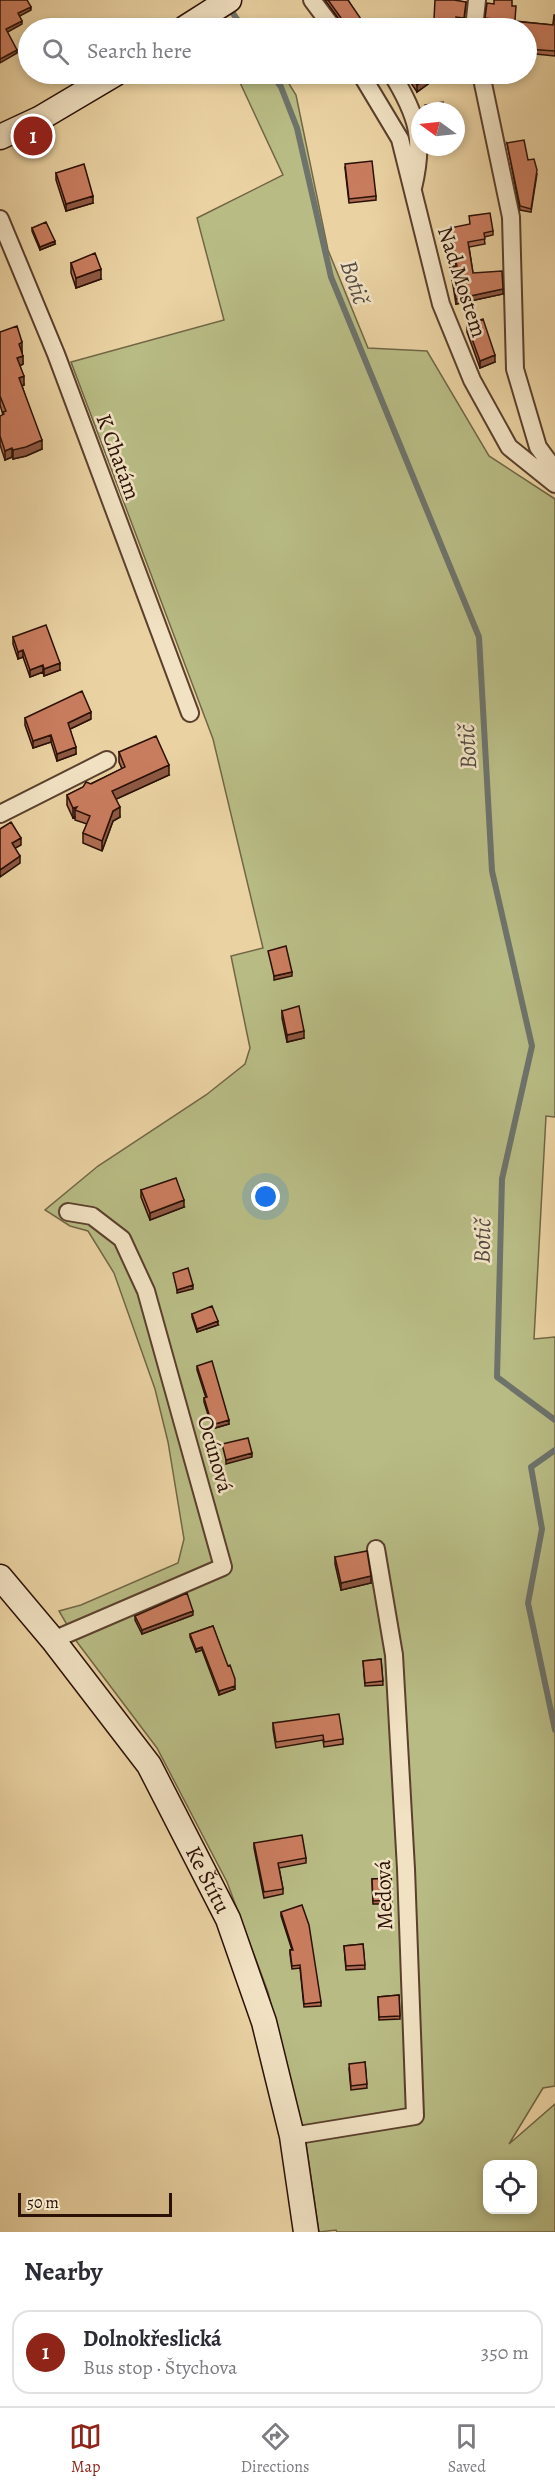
<!DOCTYPE html>
<meta charset="utf-8">
<style>
body{margin:0;font-family:Alegreya,serif;background:#f2f2f3;color:#2b2b33}
.controls{position:absolute;right:18px;bottom:18px;display:grid;overflow:hidden;border-radius:12px;box-shadow:0 3px 9px #0003}
.controls button{width:54px;height:54px;display:grid;place-items:center;padding:0;border:0;border-bottom:2px solid #e1e1e2;background:#fff;color:#2b2b33;font:30px sans-serif}
.compass{position:absolute;left:411px;top:102px;width:54px;height:54px;border-radius:50%;background:#fff;box-shadow:0 3px 9px #0003;rotate:285deg}
.scale{position:absolute;left:18px;bottom:15px;width:154px;box-sizing:border-box;padding-left:6px;border:3px solid #2b1006;border-top:0;font-size:16px;line-height:21px;white-space:nowrap;color:#2b1006;-webkit-text-stroke:4px #f1e2c3;paint-order:stroke}
.you{position:absolute;left:266px;top:1197px;width:21px;height:21px;margin:-15px;border:4px solid #fff;border-radius:50%;background:#1a73e8;box-shadow:0 0 0 9px #1a73e833}
.badge{display:grid;place-items:center;width:39px;height:39px;border-radius:50%;background:#8f2418;color:#fff;font-size:20px;font-weight:700}
.pin{position:absolute;translate:-50% -50%;border:3px solid #fff;box-shadow:0 2px 6px #0006}
.list{margin:0;padding:0;list-style:none}
h2{display:flex;justify-content:space-between;align-items:center;height:78px;margin:0;padding:0 24px;font-size:26px}
h2 small{font-size:20px;font-weight:400;color:#7c7c81}
.list li{display:grid;grid-template-columns:39px 1fr auto;gap:18px;align-items:center;box-sizing:border-box;height:84px;margin:0 12px 12px;padding:0 12px;border:2px solid #e1e1e2;border-radius:18px}
.list b{display:block;font-size:22px;white-space:nowrap}
.list p{margin:0;font-size:20px;white-space:nowrap;color:#7c7c81}
.list em{font-size:20px;font-style:normal;color:#7c7c81}
.icon{flex:none;width:33px;height:33px;fill:none;stroke:currentColor;stroke-width:2;stroke-linecap:round;stroke-linejoin:round}
.map{position:relative;flex:none;width:555px;height:2232px;overflow:hidden}
.search{position:absolute;background:#fff;box-shadow:0 3px 9px #0003;left:18px;right:18px;top:18px;height:66px;display:flex;align-items:center;gap:15px;box-sizing:border-box;padding:0 21px;border-radius:33px;color:#7c7c81;font-size:22px}
.sheet{height:174px;background:#fff}
nav{display:flex;justify-content:space-around;align-items:center;box-sizing:border-box;height:84px;border-top:2px solid #e1e1e2;background:#fff;font-size:16px;color:#7c7c81}
nav a{display:grid;justify-items:center;gap:3px}
nav .on{color:#8f2418}
.map>svg:first-child{display:block}
.green{fill:#b8bb84;stroke:#726645;stroke-width:1.5;fill-rule:evenodd}
.lines{fill:none;stroke-linecap:round;stroke-linejoin:round}
.stream{stroke:#6e736b;stroke-width:6}
.street-casing{stroke:#5b402d;stroke-width:20}
.secondary-casing{stroke:#2b1006;stroke-width:27}
.street{stroke:#f1e2c3;stroke-width:16}
.secondary{stroke:#f1e2c3;stroke-width:24}
.wall{fill:#ad6c52;stroke:#2b1006;stroke-width:1.5}
.shaded-wall{fill:#8d5842;stroke:#2b1006;stroke-width:1.5}
.building{fill:#c97d5f;stroke:#2b1006;stroke-width:1.5}
.labels{text-anchor:middle;dominant-baseline:central;stroke-width:5;stroke-linejoin:round;paint-order:stroke}
.street-label{font-size:22px;fill:#2b1006;stroke:#f1e2c3}
.water-label{font-size:24px;font-style:italic;fill:#524a41;stroke:#f1e2c3}
</style>
<div class="map">
<svg width="555" height="2232" viewBox="0 0 555 2232">
<rect width="100%" height="100%" fill="#ead2a2"/>
<filter id="stains"><feTurbulence type="fractalNoise" baseFrequency=".00333" numOctaves="4"/><feColorMatrix values="0 0 0 0 .2 0 0 0 0 .09 0 0 0 0 .02 0 0 0 .5 -.17"/></filter>
<radialGradient id="worn" r=".72"><stop offset=".6" stop-color="#630" stop-opacity="0"/><stop offset="1" stop-color="#630" stop-opacity=".3"/></radialGradient>
<path class="green" d="M236,74H283L296,95L328,250L368,348L427,351L489,456L555,499V1117L546,1116L534,1339L555,1337V2086L543,2088L509,2144L555,2104V2232H337L336,2230L319,2232L306,2143L268,1992L227,1882L157,1748L77,1642L59,1611L81,1605L178,1563L184,1539L168,1442L155,1389L114,1273L88,1231L70,1226L45,1210L98,1166L206,1095L245,1064L250,1048L231,956L263,948L213,739L71,362L224,320L197,218L283,175ZM488,2164H532V2210H488Z"/>
<g class="lines">
<path class="stream" d="M228,6L243,28
M272,74L281,87L297,128L331,277L479,637L492,871L532,1046L502,1179L497,1377L555,1420
M555,1450L531,1467L542,1529L528,1603L555,1730"/>
<defs>
<path id="street" d="M312,0L333,28
M474,28L477,0
M361,74L400,139L441,304L472,380L509,447L555,484
M392,74C417,115 425,139 413,188
M481,74L511,217L515,369L538,447L555,470
M0,219L56,354L190,713
M0,814L107,760
M53,1640L223,1567L146,1291L122,1239L92,1216L68,1212
M292,2136L415,2116L406,1869L394,1655L376,1549"/>
<g id="secondary">
<path d="M185,28L229,0"/>
<path d="M0,137L39,119L115,74"/>
<path id="s1" d="M0,1577L53,1640L149,1765L228,1919L264,2022L292,2136L306,2232"/>
</g>
</defs>
<use href="#street" class="street-casing"/>
<use href="#secondary" class="secondary-casing"/>
<use href="#street" class="street"/>
<use href="#secondary" class="secondary"/>
</g>
<path class="wall" d="M325,0H348L363,26L359,28H344L341,22Z
M454,1L466,2L464,21L434,19Z
M494,4L512,6L515,21L553,25L555,15V56L526,53V28L485,23V18Z
M405,74H432V81L417,92Z
M507,143L528,160L537,174L531,212L520,210Z
M345,168L376,196V200L349,203Z
M56,173L93,203L66,211L56,180Z
M32,228L55,244L40,250L32,231Z
M450,228L493,231V235L484,237L485,244L469,247L473,273L503,294L456,304L450,267L456,266L450,233Z
M71,263L101,279L76,288L71,273Z
M467,325L495,362L480,368L467,332Z
M0,332L22,351L23,364L20,366L24,385L22,386L42,449L26,456L13,459L12,457L5,460L0,445V416L3,415L0,405Z
M13,637L60,670L44,676L43,672L30,677L23,657L18,659L13,644Z
M25,718L91,719L70,729L76,754L57,761L51,742L33,748L25,725Z
M119,752L169,775L116,799L120,817L113,821L102,851L83,843V833L87,824L75,820V817L73,818L67,805V795L122,769L119,762Z
M282,1011L304,1038L287,1042L282,1018Z
M141,1190L184,1207L150,1220L141,1197Z
M192,1314L218,1325L197,1332L192,1317Z
M197,1366L229,1424L215,1428L214,1424H211L204,1402V1398H206L197,1370Z
M335,1557L371,1583L341,1590L335,1564Z
M193,1615L142,1634L135,1620V1616Z
M213,1626L235,1689L219,1695L202,1650L196,1652L190,1637V1634Z
M381,1659L383,1685L365,1686L363,1661Z
M273,1723L343,1739V1744L324,1747L323,1740L276,1748L273,1729Z
M254,1843L306,1858V1863L279,1868L283,1889V1894L264,1898L254,1848Z
M391,1878L392,1904H373L372,1879Z
M281,1912L321,2002V2006L304,2007L300,1968L292,1969L290,1954V1950H292L281,1916Z
M363,1944L365,1969L346,1970L344,1946Z
M399,1995L400,2019L379,2020L378,1997Z
M365,2062L367,2088L351,2090L349,2068Z"/>
<path class="shaded-wall" d="M31,7V10L18,17V13Z
M22,21V24L6,33V29Z
M363,22V26L359,28H354Z
M17,50V53L0,63V59Z
M432,74V81L417,92V85Z
M93,196V203L66,211V204Z
M55,241V244L40,250V247Z
M101,269V279L76,288V278Z
M503,289V294L456,304V299Z
M22,342V351L19,353V344Z
M495,355V362L480,368V361Z
M23,356V364L17,367V358Z
M24,376V385L19,387V378Z
M42,440V449L26,456L13,459V450Z
M12,448V457L5,460V451Z
M23,650V657L18,659V652Z
M60,663V670L44,676V669Z
M43,665V672L30,677V670Z
M91,712V719L68,730V723Z
M51,735V742L33,748V741Z
M76,747V754L57,761V754Z
M169,765V775L112,801V791Z
M77,807L75,810V817L73,818V808Z
M120,807V817L113,821L102,851V841L113,811Z
M21,838V845L12,850V843Z
M20,856V863L0,877V870Z
M292,972V976L274,980V976Z
M304,1031V1038L287,1042V1035Z
M184,1200V1207L150,1220V1213Z
M193,1285V1289L177,1293V1290Z
M218,1321V1325L197,1332V1329Z
M229,1420V1424L215,1428V1424Z
M252,1453V1457L226,1464V1460Z
M371,1576V1583L341,1590V1583Z
M193,1611V1615L142,1634V1630Z
M202,1647V1650L196,1652V1649Z
M235,1686V1689L219,1695V1691Z"/>
<path class="building" d="M0,0H27L31,7L18,13L22,21L6,29L17,50L0,59Z
M328,0H348L363,22L354,28H346L341,18Z
M435,0H454L466,2L464,18L456,17L457,28H431L432,19H434Z
M494,0H512V6H516L515,20L511,21L553,25L554,15H555V51L526,49V28H492V19L485,18L487,3L494,4Z
M409,74H432L417,85Z
M443,102L445,111H426L425,105Z
M524,140L528,160L534,159L537,170L531,209L520,206L507,143Z
M372,161L376,196L349,199L345,164Z
M84,164L93,196L66,204L56,173Z
M490,213L493,231L484,233L485,239L468,242L473,273L502,271L503,289L456,299L450,267L457,266L450,228L470,224L469,216Z
M46,222L55,241L40,247L32,228Z
M95,253L101,269L76,278L71,263Z
M483,319L495,355L480,361L467,325Z
M17,326L22,342L19,344L23,356L17,358L24,376L19,378L42,440L26,447L13,450L12,448L5,451L0,436V416L4,414L3,412L6,411L0,396V332Z
M46,625L60,663L44,669L43,665L30,670L23,650L18,652L13,637Z
M82,691L91,712L68,723L76,747L57,754L51,735L33,741L25,718Z
M156,736L169,765L112,791L120,807L113,811L102,841L83,833L90,816L75,810L77,807L73,808L67,795L83,787L86,782L91,784L125,767L119,752Z
M11,822L21,838L12,843L20,856L0,870V829Z
M286,946L292,972L274,976L268,951Z
M299,1006L304,1031L287,1035L282,1011Z
M176,1178L184,1200L150,1213L141,1190Z
M188,1268L193,1285L177,1290L173,1273Z
M212,1306L218,1321L197,1329L192,1314Z
M212,1361L229,1420L215,1424L214,1420L211,1421L204,1398L207,1397L197,1366Z
M248,1438L252,1453L226,1460L222,1444Z
M367,1551L371,1576L341,1583L335,1557Z
M187,1593L193,1611L142,1630L135,1616Z
M213,1626L228,1666L230,1665L235,1679V1686L219,1691L202,1647L196,1649L190,1634Z
M381,1659L383,1681L365,1683L363,1661Z
M339,1714L343,1739L324,1742L323,1735L276,1742L273,1723Z
M302,1835L306,1858L278,1863L283,1889L264,1892L254,1843Z
M391,1878L392,1900L373,1901L372,1879Z
M302,1905L309,1925L321,2002L304,2004L300,1965L292,1966L290,1950H293L281,1912Z
M363,1944L365,1965L346,1966L344,1946Z
M399,1995L400,2016L379,2017L378,1997Z
M365,2062L367,2084L351,2086L349,2064Z"/>
<g class="labels">
<g class="street-label">
<text transform="translate(462 282) rotate(72)">Nad Mostem</text>
<text transform="translate(118 457) rotate(70)">K Chatám</text>
<text transform="translate(215 1454) rotate(74)">Ocúnová</text>
<text stroke="none"><textPath href="#s1" startOffset="369">Ke Štítu</textPath></text>
<text transform="translate(384 1895) rotate(-92)">Medová</text>
</g>
<g class="water-label">
<text transform="translate(355 282) rotate(71)">Botič</text>
<text transform="translate(467 747) rotate(-93)">Botič</text>
<text transform="translate(482 1241) rotate(-89)">Botič</text>
</g>
</g>
<rect width="100%" height="100%" filter="url(#stains)"/>
<rect width="100%" height="100%" fill="url(#worn)"/>
</svg>
<div class="controls">
<button><svg class="icon" aria-label="locate" viewBox="0 0 24 24"><circle cx="12" cy="12" r="6"/><path d="M12 2v4M12 18v4M2 12h4M18 12h4"/></svg></button>
</div>
<svg class="compass" viewBox="-18 -18 36 36"><path d="M0-13l5 13h-10z" fill="#e53935"/><path d="M0 13l5-13h-10z" fill="#7c7c81"/></svg>
<div class="scale">50 m</div>
<div class="you"></div>
<div class="pin badge" style="left:33px;top:136px">1</div>
<div class="search"><svg class="icon" aria-label="search" viewBox="0 0 24 24"><circle cx="10" cy="10" r="6"/><path d="M15 15l6 6"/></svg>Search here</div>
</div>
<section class="sheet">
<h2>Nearby<small></small></h2>
<ul class="list">
<li><span class="badge">1</span><div><b>Dolnokřeslická</b><p>Bus stop · Štychova</p></div><em>350 m</em></li>
</ul>
</section>
<nav>
<a class="on"><svg class="icon" aria-label="map" viewBox="0 0 24 24"><path d="M3 6l6-2 6 2 6-2v14l-6 2-6-2-6 2zM9 4v14M15 6v14"/></svg>Map</a>
<a><svg class="icon" aria-label="directions" viewBox="0 0 24 24"><path d="M12 3l9 9-9 9-9-9zM9 14v-3h6M13 9l2 2-2 2"/></svg>Directions</a>
<a><svg class="icon" aria-label="saved" viewBox="0 0 24 24"><path d="M7 4h10v16l-5-4-5 4z"/></svg>Saved</a>
</nav>
